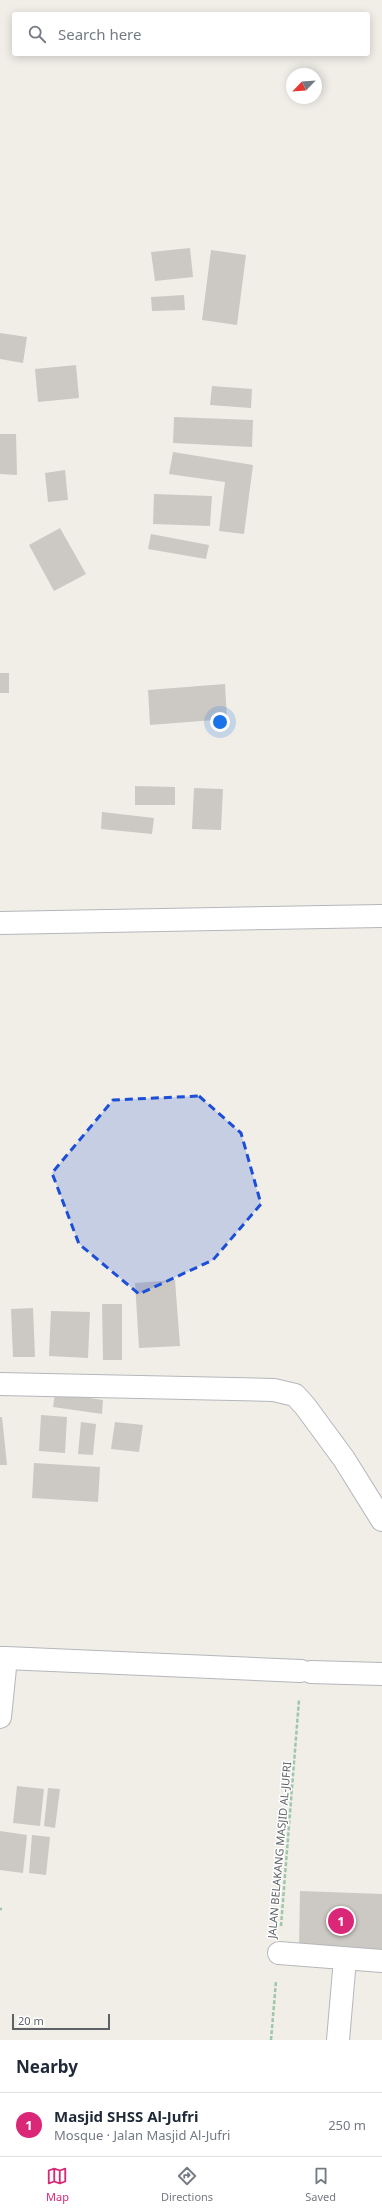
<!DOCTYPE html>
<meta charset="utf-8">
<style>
body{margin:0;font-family:"Noto Sans",sans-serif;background:#f2f2f3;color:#1f2937}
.compass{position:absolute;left:286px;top:68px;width:36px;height:36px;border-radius:50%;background:#fff;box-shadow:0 2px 10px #0003;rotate:245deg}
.scale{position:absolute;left:12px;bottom:10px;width:98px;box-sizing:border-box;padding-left:4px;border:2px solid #5e6266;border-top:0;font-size:11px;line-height:14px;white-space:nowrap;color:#5e6266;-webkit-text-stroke:3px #fff;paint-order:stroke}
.you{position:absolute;left:220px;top:722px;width:14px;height:14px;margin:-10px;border:3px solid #fff;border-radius:50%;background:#1a73e8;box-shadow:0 0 0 6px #1a73e833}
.badge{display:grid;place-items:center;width:26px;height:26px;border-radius:50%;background:#db2777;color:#fff;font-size:13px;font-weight:700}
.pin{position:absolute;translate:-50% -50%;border:2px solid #fff;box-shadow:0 1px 4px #0006}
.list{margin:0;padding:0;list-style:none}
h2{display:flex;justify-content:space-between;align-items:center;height:52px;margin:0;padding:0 16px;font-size:17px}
h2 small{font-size:13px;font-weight:400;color:#747a83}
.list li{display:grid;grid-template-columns:26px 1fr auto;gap:12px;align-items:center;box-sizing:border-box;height:64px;padding:0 16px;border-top:1px solid #e0e1e3}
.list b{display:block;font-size:15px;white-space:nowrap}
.list p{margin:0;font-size:13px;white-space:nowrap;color:#747a83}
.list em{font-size:13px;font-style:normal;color:#747a83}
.icon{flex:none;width:22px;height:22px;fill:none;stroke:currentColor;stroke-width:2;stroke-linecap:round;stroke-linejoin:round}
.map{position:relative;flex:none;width:382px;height:2040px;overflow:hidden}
.search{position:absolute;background:#fff;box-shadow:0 2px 10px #0003;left:12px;right:12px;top:12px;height:44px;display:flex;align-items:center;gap:10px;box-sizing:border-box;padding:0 14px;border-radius:4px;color:#747a83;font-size:15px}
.sheet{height:116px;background:#fff}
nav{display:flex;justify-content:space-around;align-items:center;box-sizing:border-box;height:56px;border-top:1px solid #e0e1e3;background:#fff;font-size:11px;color:#747a83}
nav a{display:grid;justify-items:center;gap:2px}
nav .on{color:#db2777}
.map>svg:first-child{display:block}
.building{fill:#ccc9c4}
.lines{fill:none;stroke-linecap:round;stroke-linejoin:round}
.street-casing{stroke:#b4b7bb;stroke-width:24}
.path{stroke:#9ec7aa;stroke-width:2.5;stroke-dasharray:4 2;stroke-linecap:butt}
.street{stroke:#fff;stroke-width:22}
.marked{fill:#1d4ed8;fill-opacity:0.2;stroke:#1d4ed8;stroke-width:3;stroke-dasharray:8 5;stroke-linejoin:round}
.labels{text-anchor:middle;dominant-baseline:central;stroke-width:3;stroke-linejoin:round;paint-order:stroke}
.street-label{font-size:11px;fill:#5e6266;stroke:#fff}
</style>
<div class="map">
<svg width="382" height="2040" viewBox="0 0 382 2040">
<rect width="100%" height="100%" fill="#f0eee7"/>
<path class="building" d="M190,248L193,277L155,281L151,252Z
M211,250L246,255L237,325L202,320Z
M184,295L185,310L152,311L151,297Z
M0,333L27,337L23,363L0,359Z
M76,365L79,398L38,402L35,369Z
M212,386L252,389L251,408L210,405Z
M174,417L253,420L252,447L173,443Z
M0,434H16L17,475L0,474Z
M173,452L253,465L244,534L219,531L225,482L169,474Z
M65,470L68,500L48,502L45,473Z
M154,494L212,496L210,526L153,524Z
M60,528L86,574L54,591L29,545Z
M151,534L209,545L206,559L148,549Z
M0,673H9V693H0Z
M225,684L227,719L150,725L148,690Z
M135,786L175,787V805H135Z
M194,788L223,789L221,830L192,829Z
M102,812L154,818L152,834L101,829Z
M175,1280L180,1346L139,1348L135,1283Z
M102,1304H122V1360H103Z
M33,1308L35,1357H13L11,1309Z
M51,1311L90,1312L88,1358L49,1356Z
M55,1393L103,1400L102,1414L53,1407Z
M41,1415L67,1417L65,1453L39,1451Z
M0,1417H2L7,1465H0Z
M81,1422L96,1424L93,1455L78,1454Z
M115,1422L143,1425L139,1452L111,1449Z
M34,1463L100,1467L98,1502L32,1498Z
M17,1786L44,1789L40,1826L13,1823Z
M48,1788L60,1789L55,1828L44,1826Z
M0,1831L27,1835L23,1873L0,1870Z
M32,1835L50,1837L46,1875L29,1873Z
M300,1891L382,1894V1952L299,1949Z"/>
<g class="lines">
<defs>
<path id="street" d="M0,923L382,916
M0,1384L274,1390L295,1395L305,1406L344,1459L382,1520
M0,1658H6L0,1717
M6,1658L301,1671
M311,1672L382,1674
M279,1953L382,1961
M338,2040L345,1959"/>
</defs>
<use href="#street" class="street-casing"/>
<path class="path" d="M0,1909H2
M281,1926L299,1700
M271,2040L276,1981"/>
<use href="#street" class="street"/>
</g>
<path class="marked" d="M199,1096L241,1133L261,1204L213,1260L139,1294L79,1244L52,1173L113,1100Z"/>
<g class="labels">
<g class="street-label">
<text transform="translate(279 1850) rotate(-85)">JALAN BELAKANG MASJID AL-JUFRI</text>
</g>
</g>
</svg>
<svg class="compass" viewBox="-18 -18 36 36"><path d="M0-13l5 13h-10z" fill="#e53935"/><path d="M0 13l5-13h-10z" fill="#747a83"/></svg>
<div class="scale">20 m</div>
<div class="you"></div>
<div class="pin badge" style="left:341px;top:1921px">1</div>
<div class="search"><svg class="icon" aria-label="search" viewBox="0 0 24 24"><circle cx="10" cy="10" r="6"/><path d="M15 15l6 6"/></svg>Search here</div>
</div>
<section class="sheet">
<h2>Nearby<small></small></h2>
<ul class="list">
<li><span class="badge">1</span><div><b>Masjid SHSS Al-Jufri</b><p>Mosque · Jalan Masjid Al-Jufri</p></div><em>250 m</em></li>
</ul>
</section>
<nav>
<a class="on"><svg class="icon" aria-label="map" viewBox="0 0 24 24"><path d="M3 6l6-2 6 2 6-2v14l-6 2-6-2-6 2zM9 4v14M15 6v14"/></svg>Map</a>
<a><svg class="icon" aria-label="directions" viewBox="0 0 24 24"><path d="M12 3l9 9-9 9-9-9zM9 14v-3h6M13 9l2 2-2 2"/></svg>Directions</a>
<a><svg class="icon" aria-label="saved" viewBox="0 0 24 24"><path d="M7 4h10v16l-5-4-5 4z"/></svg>Saved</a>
</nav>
